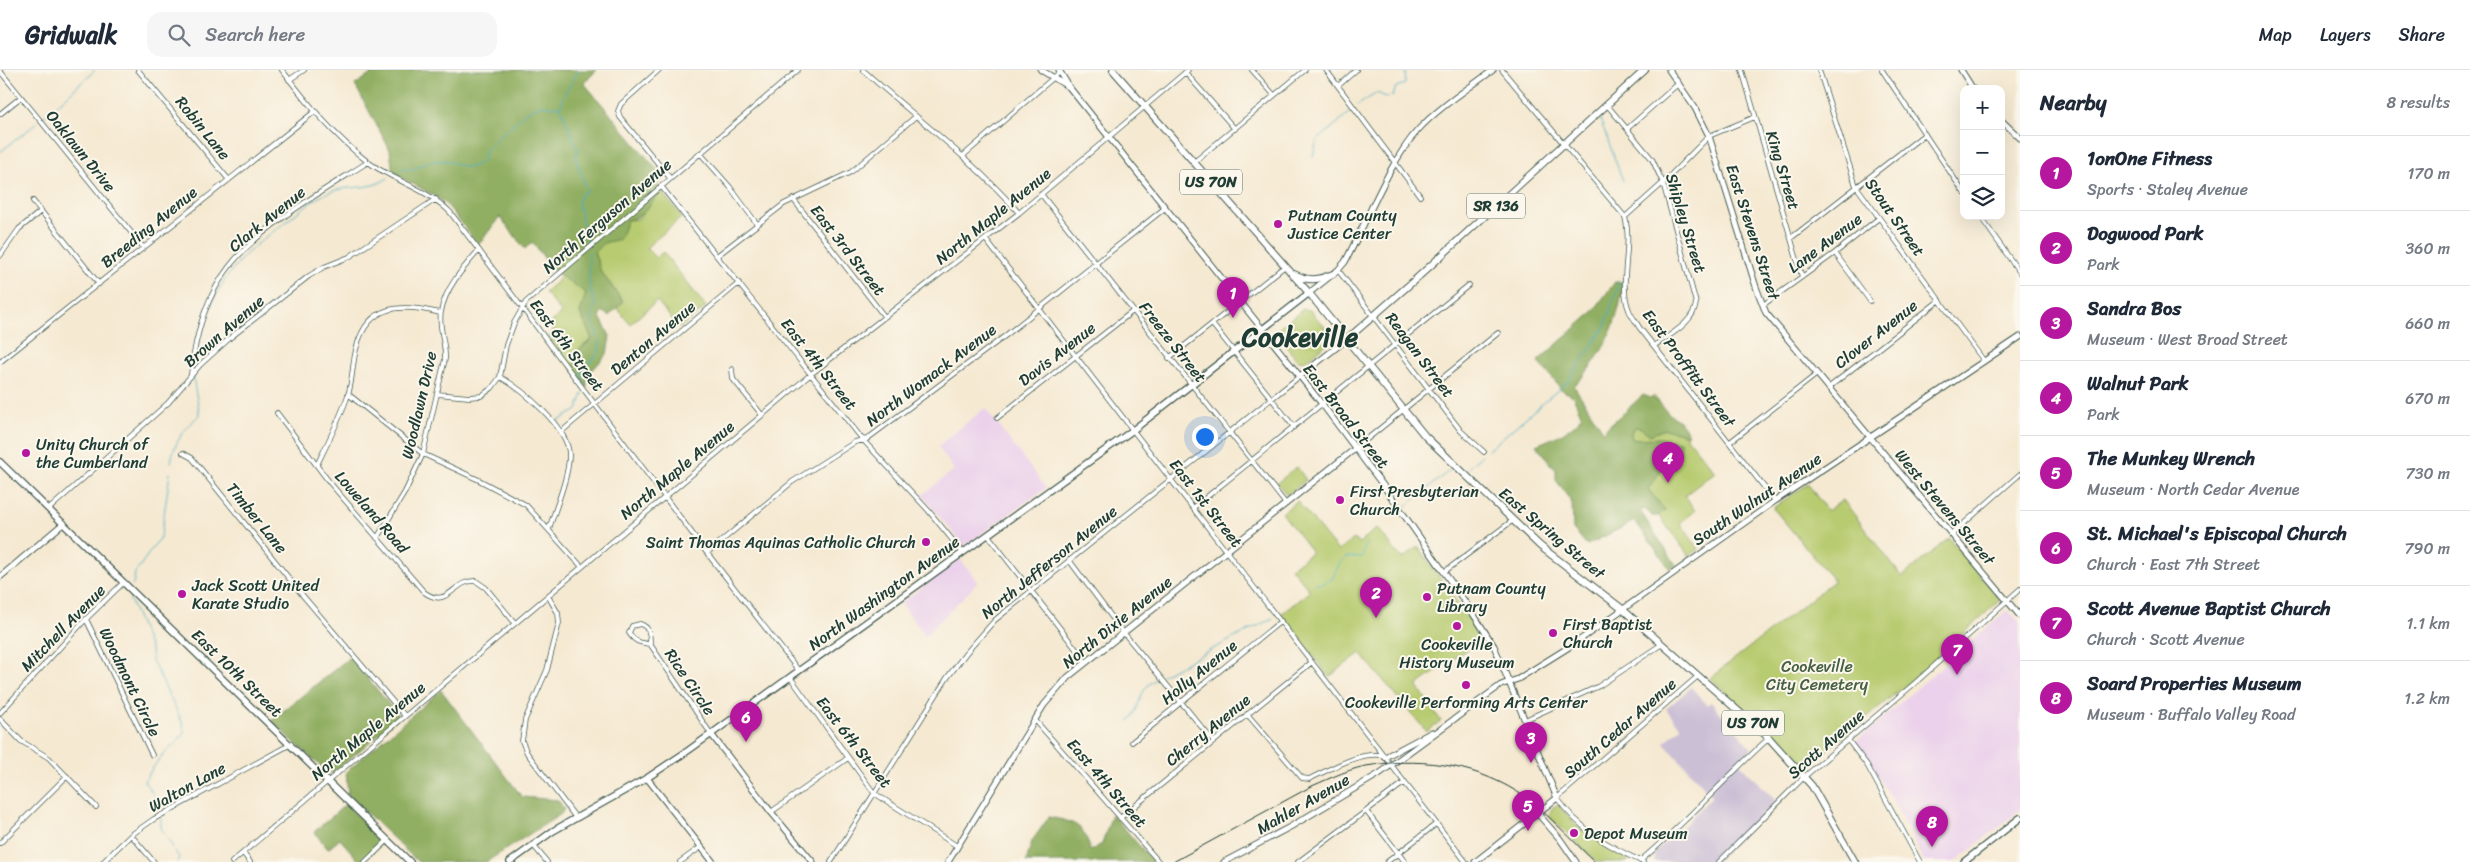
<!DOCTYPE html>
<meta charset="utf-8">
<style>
body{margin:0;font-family:Sriracha,sans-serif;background:#f6f6f7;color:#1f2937}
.controls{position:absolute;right:15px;top:15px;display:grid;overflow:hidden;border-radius:10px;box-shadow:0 5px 20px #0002}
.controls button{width:45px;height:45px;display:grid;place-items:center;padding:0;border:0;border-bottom:1px solid #e0e1e3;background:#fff;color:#1f2937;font:25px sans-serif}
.you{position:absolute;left:1204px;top:366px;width:18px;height:18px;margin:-12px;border:4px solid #fff;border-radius:50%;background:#1a73e8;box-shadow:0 0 0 8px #1a73e833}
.badge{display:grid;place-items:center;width:32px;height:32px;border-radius:50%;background:#b5179e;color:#fff;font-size:16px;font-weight:700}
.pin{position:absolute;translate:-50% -41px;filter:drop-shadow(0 1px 2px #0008)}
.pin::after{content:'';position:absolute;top:26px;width:18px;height:15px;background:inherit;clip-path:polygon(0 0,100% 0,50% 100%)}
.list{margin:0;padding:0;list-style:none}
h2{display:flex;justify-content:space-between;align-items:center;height:65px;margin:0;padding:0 20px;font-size:21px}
h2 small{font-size:16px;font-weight:400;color:#747a83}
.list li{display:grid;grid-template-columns:32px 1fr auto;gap:15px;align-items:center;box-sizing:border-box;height:75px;padding:0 20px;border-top:1px solid #e0e1e3}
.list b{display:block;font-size:19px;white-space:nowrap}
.list p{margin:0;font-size:16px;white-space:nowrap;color:#747a83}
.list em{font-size:16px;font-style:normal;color:#747a83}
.icon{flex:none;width:28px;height:28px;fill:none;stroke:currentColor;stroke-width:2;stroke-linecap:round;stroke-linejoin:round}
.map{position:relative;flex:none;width:2020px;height:792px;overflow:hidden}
header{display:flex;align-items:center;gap:30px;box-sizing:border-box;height:70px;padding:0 25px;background:#fff;border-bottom:1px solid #e0e1e3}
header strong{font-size:24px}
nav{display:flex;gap:28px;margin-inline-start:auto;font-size:18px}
.search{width:350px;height:45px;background:#f6f6f7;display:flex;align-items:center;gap:12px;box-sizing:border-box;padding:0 18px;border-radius:15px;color:#747a83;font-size:19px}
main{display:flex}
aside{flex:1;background:#fff}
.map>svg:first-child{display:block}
.built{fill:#ebd1eb}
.industrial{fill:#cbbfd5}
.green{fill:#b7cb6f;stroke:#6b8452}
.forest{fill:#91af62;stroke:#58764b}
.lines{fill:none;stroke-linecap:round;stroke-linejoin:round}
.stream{stroke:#45aec4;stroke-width:1}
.minor-casing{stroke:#3f574c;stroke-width:5.5}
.tertiary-casing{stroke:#3f574c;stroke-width:7}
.secondary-casing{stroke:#3f574c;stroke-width:8}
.primary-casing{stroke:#3f574c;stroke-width:8}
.minor{stroke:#fff;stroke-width:4}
.tertiary{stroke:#fff;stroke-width:5}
.secondary{stroke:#fff;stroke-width:5.5}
.primary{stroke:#fff;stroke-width:6}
.rail{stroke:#1f3d34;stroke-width:1}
.poi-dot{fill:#b5179e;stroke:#fbf7ec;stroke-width:2}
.labels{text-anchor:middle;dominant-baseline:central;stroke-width:4;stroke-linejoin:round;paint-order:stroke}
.shield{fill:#fbf7ec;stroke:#61756b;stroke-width:1}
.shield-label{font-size:15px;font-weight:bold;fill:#1f3d34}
.street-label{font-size:16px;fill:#1f3d34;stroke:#fbf7ec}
.poi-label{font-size:16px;fill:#1f3d34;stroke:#fbf7ec;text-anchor:start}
.park-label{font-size:16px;fill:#456043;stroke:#fbf7ec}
.town-label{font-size:26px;font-weight:bold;fill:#1f3d34;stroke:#fbf7ec}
</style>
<header>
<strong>Gridwalk</strong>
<div class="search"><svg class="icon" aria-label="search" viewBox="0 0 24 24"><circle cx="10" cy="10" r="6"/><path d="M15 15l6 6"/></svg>Search here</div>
<nav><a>Map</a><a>Layers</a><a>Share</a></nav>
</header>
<main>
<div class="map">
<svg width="2020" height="792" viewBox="0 0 2020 792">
<rect width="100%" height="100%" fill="#fbf7ec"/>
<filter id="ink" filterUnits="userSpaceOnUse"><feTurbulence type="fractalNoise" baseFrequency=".02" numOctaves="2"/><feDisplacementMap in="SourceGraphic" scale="10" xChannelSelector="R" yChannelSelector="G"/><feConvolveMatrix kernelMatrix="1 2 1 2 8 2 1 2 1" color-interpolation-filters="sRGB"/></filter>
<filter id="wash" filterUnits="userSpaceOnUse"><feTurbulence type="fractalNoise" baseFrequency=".0096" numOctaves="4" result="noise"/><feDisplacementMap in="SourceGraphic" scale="20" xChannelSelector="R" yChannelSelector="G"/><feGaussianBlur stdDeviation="1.12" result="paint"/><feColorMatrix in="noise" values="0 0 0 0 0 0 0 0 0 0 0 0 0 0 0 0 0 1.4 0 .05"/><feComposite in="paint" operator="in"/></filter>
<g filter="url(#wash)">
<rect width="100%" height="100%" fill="#f5e9d2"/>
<path class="built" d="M985,338L1046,418L964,476L922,425L954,400L938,376Z
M960,489L978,512L925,566L901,533Z
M2006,541L2010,542L2020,553V740L1955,792H1924L1891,727L1855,672Z"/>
<path class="industrial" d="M1691,617L1707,635L1711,632L1752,679L1738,692L1776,731L1715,792H1655L1654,785L1657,780L1676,764L1712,726L1664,673L1681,657L1666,639Z"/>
<path class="green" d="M661,121L682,147L646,178L656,188L663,182L706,237L679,258L657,231L630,254L617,238L623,231L601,202L594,182L627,150L638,149Z
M563,206L587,223L580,243L592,269L575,283L574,302L549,267L553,263L552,252L561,242L545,222Z
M1303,239L1310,240L1330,263V271L1305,291L1297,290L1279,267V258Z
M1654,326L1715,402L1685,425L1695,441L1680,453L1699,479L1689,486L1601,368Z
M1297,397L1306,410L1287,425L1277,413Z
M1808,414L1827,441L1843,430L1902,507L1949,468L2000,530L1912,610L1805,698L1768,660L1710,608L1834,511L1773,438Z
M1297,431L1338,481L1354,469L1359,473L1377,458L1402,489L1418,477L1482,568L1419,614L1418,617L1441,651L1427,662L1360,583L1329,607L1281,544L1310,521L1291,498L1312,482L1282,443Z
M1558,735L1579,758L1629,790L1627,792H1597L1551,748L1549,744L1553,737Z"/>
<path class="forest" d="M377,0H597L584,13L664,108L657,115L661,121C650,134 644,148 627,150L620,169L604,173L594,182L601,202L623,232L609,246L602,241L600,247L610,266L607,284L587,306V318L574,302L575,283L592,269L580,243L586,223L555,202L532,172L525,179L500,147L478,175L448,136L435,126L393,103L390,80L355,15Z
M1615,212H1623C1620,252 1602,288 1574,316L1603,361L1643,325C1663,332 1657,333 1671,345C1680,352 1684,353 1688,365L1665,359L1650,365L1641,358L1634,357L1631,363L1632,369L1659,368L1680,372C1682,384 1680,391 1670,399L1663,398L1648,419L1665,440L1658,446H1652L1645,439L1640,441L1676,495L1670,499L1635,451L1587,475L1573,459L1572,433L1556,410V400L1536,375C1553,368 1572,361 1582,346L1573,326L1562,320L1538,291L1592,243Z
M350,587L398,645L397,649L335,701L328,703L271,651Z
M441,620L522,727L558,730L564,739L561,744L486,792H418L348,725L346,702Z
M346,734L384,772L362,792H360L340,769L328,779L314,762Z
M1112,744L1153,792H1026L1032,771L1049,747C1074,752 1085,754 1090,781L1102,774Z"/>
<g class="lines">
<path class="stream" d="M1358,35L1377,23L1386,27L1393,26L1396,17L1405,14L1406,0
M561,38L578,80L576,88L587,122L581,124L578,132L588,176
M43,48L95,0
M1600,49L1623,111
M0,82L37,53
M1313,86L1317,71L1352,40
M395,103L405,98L412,100C421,94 435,89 447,91C465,95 466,103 484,90V81L525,43L540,35L560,37L565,23L579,0
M195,295C197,261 214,220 237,194C250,178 269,165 286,152C299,141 314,128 330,122C352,114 367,122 388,108
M584,314L581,303L598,283L600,274L591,248L595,236L589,214V182
M558,351L577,340L583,324
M1487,381L1568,311L1604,258L1620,211
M171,392C174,371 185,359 199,345C199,331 193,319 194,305
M1468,398L1482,385
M1405,437L1450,400
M1315,514L1325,513L1332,509L1340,492L1347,487H1362L1366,473
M133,515L135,503L161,466L170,403
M131,525L130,530L151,580L152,590L183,654L184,664L159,689L144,711L159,732L160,741
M1162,605L1273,548
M1129,651C1143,636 1136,621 1156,609
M161,749V758L180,789L177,792"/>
</g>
</g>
<g filter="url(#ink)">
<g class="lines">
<defs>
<path id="minor" d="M138,0L229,110
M282,0C309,35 333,65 368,92C394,111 427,119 450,142L707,483L799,601
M659,0L621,34L618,41L620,47L670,108
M863,0C916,48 973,90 1019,143
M1252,0L1274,25
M1326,0L1420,126
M1502,0L1625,147C1633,177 1618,213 1629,240C1631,246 1636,251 1639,257L1775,431
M1742,0L1802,207
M1819,0L1856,116L1984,291
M1882,0L1964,123
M0,1L143,177
M1185,2L1235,59
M289,10L304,0
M1338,16L1356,0
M1607,35L1652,89L1663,113L1696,233C1694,253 1669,265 1654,276
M0,44L21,27
M1628,58L1679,13
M700,83L730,117L757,154
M964,85L1060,2
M1194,92L1305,0
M661,116L863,370L928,440L963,483
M1041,124L1286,434
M793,129L884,246
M33,131L99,214
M1980,146L2020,203
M1625,147L1663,113L1709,66L1755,47
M1791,168L1925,64
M986,170L1466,792
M1835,183L1870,231
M718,185L784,134L851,102L915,47
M0,186L19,159L41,141
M1338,200L1461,361L1484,382
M1763,235L1835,183L1879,148
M1212,254L1294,357
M1169,288L1285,196
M0,292L314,42
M732,299L733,309L762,345
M191,304C195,267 205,228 229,197C258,158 326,119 368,92
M500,307C522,319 569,358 569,385C569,406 556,437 549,459
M1828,318L1940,230
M348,324L423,384L479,410L526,435L582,497
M437,324L469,327L481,326L492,318L500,307L506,275L514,253L526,232L798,0
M277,343L330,413L424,522C449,540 453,509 476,511L486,518L515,553
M997,348L1133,241
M561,362L739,213
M1730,372L1817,304
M1356,378L1498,263
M183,383L192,388L304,527L405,646
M317,395C328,372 340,349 348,325C353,310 352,292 357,276C369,232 404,234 440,243
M1193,438L1469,215
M49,439L168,333L200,295L231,267L309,206L324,197L349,187L436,129
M1952,464L2020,404
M988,465L1086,592
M377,468L405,422L423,384L445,289C446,274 438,257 441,242C445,218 464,197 479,180
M707,483L792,412L855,372L867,369L1005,266L1165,138
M1069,490L1123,562L1214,672
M1444,502L1512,451
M548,526L558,543L559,553L547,600L525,650L522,671L527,683L576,748
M86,549L152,685
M650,574C640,573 635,572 629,563L632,556L640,554C650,557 650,565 650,574L711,664
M790,607L874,723L957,776
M0,643L86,549L124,512
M1247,644L1302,708L1309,709C1331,699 1361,680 1385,686
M0,649L21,671L49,688L96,737
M1035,650L1159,792
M1525,650L1599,616L1662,574
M1848,670L1867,695L1920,792
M1132,672L1281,551
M1366,741L1405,792
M771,742L848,688
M1120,748L1312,592
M131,765L154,792
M0,773L67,706
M533,775L547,792
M243,783L250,792
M1640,791C1686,753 1725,708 1769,668
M103,792L131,765L154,749L291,674
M232,792L811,304L1019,143L1188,0
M365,792L388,770
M680,792L701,777
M831,792L947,608L966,583L995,550L1300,306
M1298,792L1405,712
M1387,792L1436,754
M1643,792C1609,777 1579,759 1557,728L1698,606
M1719,792L1804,707L1915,613L2020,519"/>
<path id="tertiary" d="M1041,0L1069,17L1322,334L1385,418L1470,539L1494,576L1557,728L1475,792
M1059,0L1068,15
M1669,0L1695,38L1709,66L1756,217L1766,243L2020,546
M1961,0L1973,19
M2001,50L2020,68
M1309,223L1338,200L1345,192C1366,153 1389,92 1418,60C1439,37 1468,19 1493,0
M1300,306L1346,270
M0,507L64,453
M711,664L771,742L813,792
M1385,687L1432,662
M647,708L713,792
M1538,744L1560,769L1576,792
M948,792L1044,635L1068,607L1356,378
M1224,792L1290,757L1379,704L1501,615L1518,609L1574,574L1775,431L2020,267"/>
<path id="secondary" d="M0,392L410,792
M510,792L553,761L647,708L689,680L1133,360L1309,223
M1964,792L2020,748"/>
<path id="primary" d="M1113,0L1309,223L1425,366L1540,476L1621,538L1769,668L1812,716L1855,792
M1294,204C1309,212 1318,210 1333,204
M1346,270L1417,208L1645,0"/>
</defs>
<use href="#minor" class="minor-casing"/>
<use href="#tertiary" class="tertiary-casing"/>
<use href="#secondary" class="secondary-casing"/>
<use href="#primary" class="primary-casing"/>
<use href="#minor" class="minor"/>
<use href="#tertiary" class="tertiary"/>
<use href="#secondary" class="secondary"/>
<use href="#primary" class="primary"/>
<path class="rail" d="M1173,792L1312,716C1331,708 1352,697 1373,695C1425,687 1481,696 1525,727C1550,746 1572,770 1595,792"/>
</g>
</g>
<g class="poi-dot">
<circle cx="1278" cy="154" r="5"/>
<circle cx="26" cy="383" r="5"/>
<circle cx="1340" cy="430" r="5"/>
<circle cx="926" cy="472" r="5"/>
<circle cx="182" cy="524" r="5"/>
<circle cx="1427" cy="527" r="5"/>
<circle cx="1457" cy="556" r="5"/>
<circle cx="1553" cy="563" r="5"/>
<circle cx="1466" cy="615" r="5"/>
<circle cx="1574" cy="763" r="5"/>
</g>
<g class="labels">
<g class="shield">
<rect x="1180" y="99.5" width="62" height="25" rx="4"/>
<rect x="1467" y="123.5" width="58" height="25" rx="4"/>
<rect x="1722" y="640.5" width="62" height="25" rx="4"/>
</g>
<g class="shield-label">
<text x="1211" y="112">US 70N</text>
<text x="1496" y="136">SR 136</text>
<text x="1753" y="653">US 70N</text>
</g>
<g class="street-label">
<text transform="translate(203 58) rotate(51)">Robin Lane</text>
<text transform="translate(81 81) rotate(51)">Oaklawn Drive</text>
<text transform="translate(1783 100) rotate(73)">King Street</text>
<text transform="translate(607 146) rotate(-41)">North Ferguson Avenue</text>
<text transform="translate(993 146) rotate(-39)">North Maple Avenue</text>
<text transform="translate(1895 147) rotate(55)">Stout Street</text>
<text transform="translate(267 149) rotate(-39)">Clark Avenue</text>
<text transform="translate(1686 153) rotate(73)">Shipley Street</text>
<text transform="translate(149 157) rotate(-39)">Breeding Avenue</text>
<text transform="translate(1753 162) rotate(72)">East Stevens Street</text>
<text transform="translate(1825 173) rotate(-37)">Lane Avenue</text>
<text transform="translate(848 180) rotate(52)">East 3rd Street</text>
<text transform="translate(224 261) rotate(-41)">Brown Avenue</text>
<text transform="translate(1876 264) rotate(-38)">Clover Avenue</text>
<text transform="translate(653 268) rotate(-40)">Denton Avenue</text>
<text transform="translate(1173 272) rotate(52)">Freeze Street</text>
<text transform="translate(567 275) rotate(53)">East 6th Street</text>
<text transform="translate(1057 284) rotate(-38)">Davis Avenue</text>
<text transform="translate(1420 285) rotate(53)">Reagan Street</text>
<text transform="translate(819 294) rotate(52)">East 4th Street</text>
<text transform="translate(1689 298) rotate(53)">East Proffitt Street</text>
<text transform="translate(931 305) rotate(-37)">North Womack Avenue</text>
<text transform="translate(419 335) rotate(-77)">Woodlawn Drive</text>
<text transform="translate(1346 346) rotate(52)">East Broad Street</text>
<text transform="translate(677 400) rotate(-40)">North Maple Avenue</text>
<text transform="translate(1757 429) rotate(-34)">South Walnut Avenue</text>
<text transform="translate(1206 433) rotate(52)">East 1st Street</text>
<text transform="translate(1945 437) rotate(50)">West Stevens Street</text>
<text transform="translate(372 442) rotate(49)">Loweland Road</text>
<text transform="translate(257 448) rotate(51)">Timber Lane</text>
<text transform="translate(1552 463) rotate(40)">East Spring Street</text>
<text transform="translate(1049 492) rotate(-39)">North Jefferson Avenue</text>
<text transform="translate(884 523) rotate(-36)">North Washington Avenue</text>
<text transform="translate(1117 552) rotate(-39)">North Dixie Avenue</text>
<text transform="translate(63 558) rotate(-46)">Mitchell Avenue</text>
<text transform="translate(1199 602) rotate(-39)">Holly Avenue</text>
<text transform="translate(237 603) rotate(44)">East 10th Street</text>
<text transform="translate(130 612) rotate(64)">Woodmont Circle</text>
<text transform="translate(690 612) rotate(56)">Rice Circle</text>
<text transform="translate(1620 658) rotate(-41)">South Cedar Avenue</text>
<text transform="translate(1208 660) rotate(-39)">Cherry Avenue</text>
<text transform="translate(368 661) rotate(-40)">North Maple Avenue</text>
<text transform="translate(854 672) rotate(52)">East 6th Street</text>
<text transform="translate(1826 674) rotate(-41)">Scott Avenue</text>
<text transform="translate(1107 713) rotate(49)">East 4th Street</text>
<text transform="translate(187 717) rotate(-29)">Walton Lane</text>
<text transform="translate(1303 734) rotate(-30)">Mahler Avenue</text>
</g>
<g class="poi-label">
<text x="1288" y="145">Putnam County<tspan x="1288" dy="18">Justice Center</tspan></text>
<text x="36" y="374">Unity Church of<tspan x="36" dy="18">the Cumberland</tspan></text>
<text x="1350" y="421">First Presbyterian<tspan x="1350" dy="18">Church</tspan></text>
<text x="916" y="472" text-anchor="end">Saint Thomas Aquinas Catholic Church</text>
<text x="192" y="515">Jack Scott United<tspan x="192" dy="18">Karate Studio</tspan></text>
<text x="1437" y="518">Putnam County<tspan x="1437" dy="18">Library</tspan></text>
<text x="1563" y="554">First Baptist<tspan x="1563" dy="18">Church</tspan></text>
<text x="1457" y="574" text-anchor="middle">Cookeville<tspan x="1457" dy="18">History Museum</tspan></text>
<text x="1466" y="632" text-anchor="middle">Cookeville Performing Arts Center</text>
<text x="1584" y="763">Depot Museum</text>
</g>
<g class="park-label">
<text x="1817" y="596">Cookeville<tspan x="1817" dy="18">City Cemetery</tspan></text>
</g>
<g class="town-label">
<text x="1300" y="267">Cookeville</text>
</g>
</g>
</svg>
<div class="controls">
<button>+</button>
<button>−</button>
<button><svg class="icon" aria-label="layers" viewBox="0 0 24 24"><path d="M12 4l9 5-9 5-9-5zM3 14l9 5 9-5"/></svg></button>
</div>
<div class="you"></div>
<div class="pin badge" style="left:1233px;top:248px">1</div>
<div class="pin badge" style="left:1376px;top:548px">2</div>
<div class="pin badge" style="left:1531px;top:693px">3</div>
<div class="pin badge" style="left:1668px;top:413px">4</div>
<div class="pin badge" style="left:1528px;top:761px">5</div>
<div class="pin badge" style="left:746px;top:672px">6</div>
<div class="pin badge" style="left:1957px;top:605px">7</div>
<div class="pin badge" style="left:1932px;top:777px">8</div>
</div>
<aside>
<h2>Nearby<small>8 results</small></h2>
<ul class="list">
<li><span class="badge">1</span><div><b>1onOne Fitness</b><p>Sports · Staley Avenue</p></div><em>170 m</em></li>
<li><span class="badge">2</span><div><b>Dogwood Park</b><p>Park</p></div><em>360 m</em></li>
<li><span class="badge">3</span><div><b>Sandra Bos</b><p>Museum · West Broad Street</p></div><em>660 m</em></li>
<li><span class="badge">4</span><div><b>Walnut Park</b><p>Park</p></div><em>670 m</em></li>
<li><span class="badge">5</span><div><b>The Munkey Wrench</b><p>Museum · North Cedar Avenue</p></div><em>730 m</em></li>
<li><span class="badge">6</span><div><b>St. Michael's Episcopal Church</b><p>Church · East 7th Street</p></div><em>790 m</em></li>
<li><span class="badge">7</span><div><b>Scott Avenue Baptist Church</b><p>Church · Scott Avenue</p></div><em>1.1 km</em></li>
<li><span class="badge">8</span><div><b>Soard Properties Museum</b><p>Museum · Buffalo Valley Road</p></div><em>1.2 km</em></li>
</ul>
</aside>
</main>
